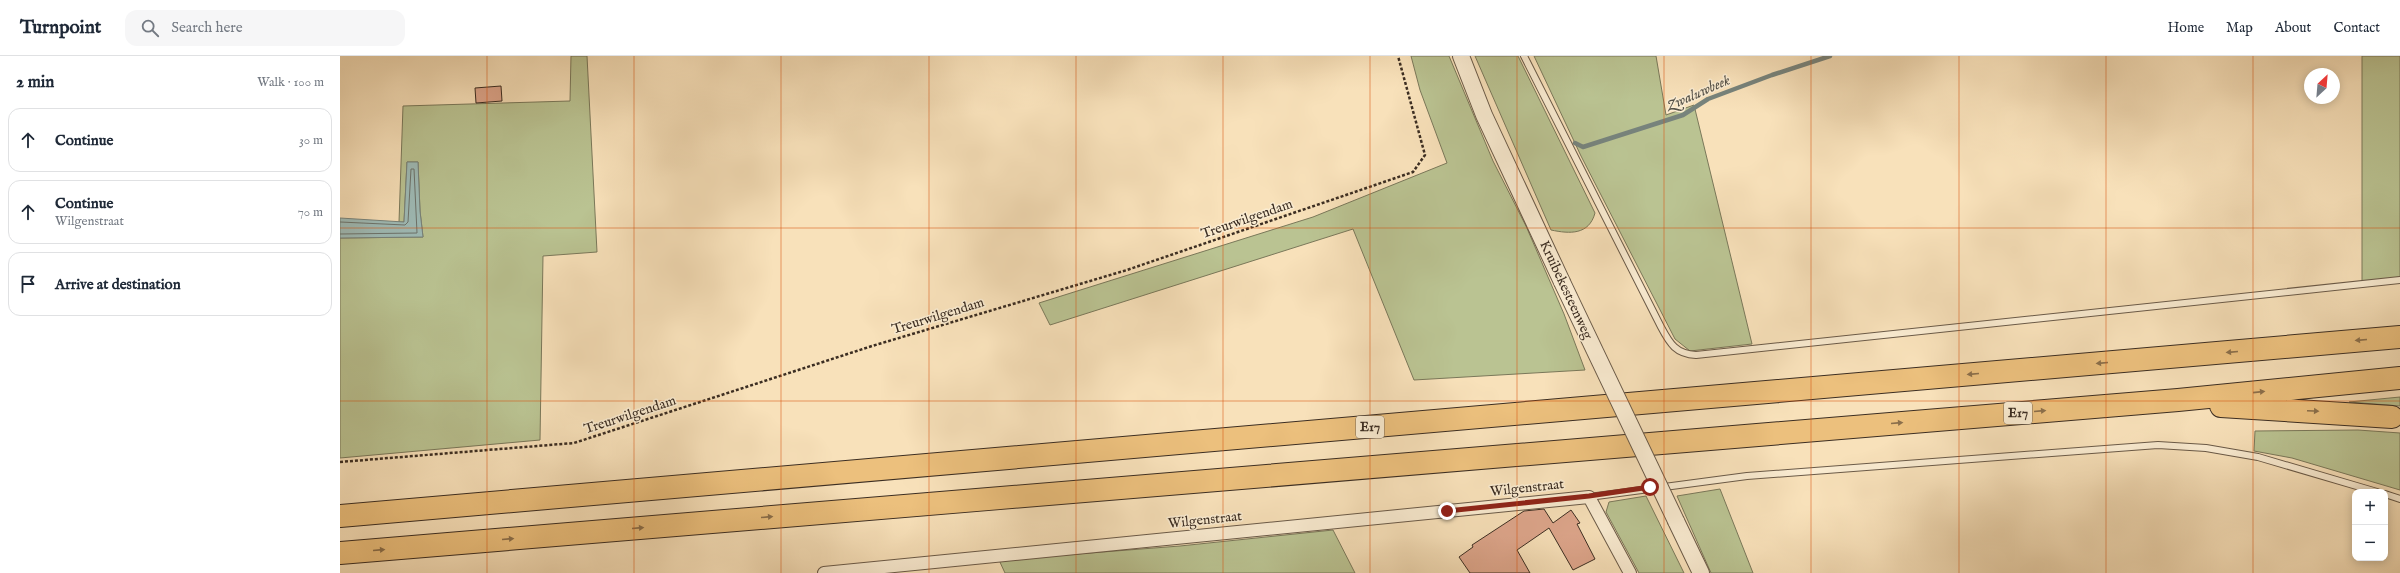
<!DOCTYPE html>
<meta charset="utf-8">
<style>
body{margin:0;font-family:"IM FELL English",serif;background:#f6f6f7;color:#1f2937}
.controls{position:absolute;right:12px;bottom:12px;display:grid;overflow:hidden;border-radius:8px;box-shadow:0 2px 10px #0003}
.controls button{width:36px;height:36px;display:grid;place-items:center;padding:0;border:0;border-bottom:1px solid #e0e1e3;background:#fff;color:#1f2937;font:20px sans-serif}
.compass{position:absolute;left:1964px;top:12px;width:36px;height:36px;border-radius:50%;background:#fff;box-shadow:0 2px 10px #0003;rotate:26deg}
.stop{position:absolute;width:12px;height:12px;margin:-9px;border:3px solid #8f2418;border-radius:50%;background:#fff}
.stop.end{background:#8f2418;border-color:#fff;box-shadow:0 1px 4px #0008}
.list{margin:0;padding:0;list-style:none}
h2{display:flex;justify-content:space-between;align-items:center;height:52px;margin:0;padding:0 16px;font-size:17px}
h2 small{font-size:13px;font-weight:400;color:#747a83}
.list li{display:grid;grid-template-columns:26px 1fr auto;gap:12px;align-items:center;box-sizing:border-box;height:64px;margin:0 8px 8px;padding:0 8px;border:1px solid #e0e1e3;border-radius:12px}
.list b{display:block;font-size:15px;white-space:nowrap}
.list p{margin:0;font-size:13px;white-space:nowrap;color:#747a83}
.list em{font-size:13px;font-style:normal;color:#747a83}
.icon{flex:none;width:22px;height:22px;fill:none;stroke:currentColor;stroke-width:2;stroke-linecap:round;stroke-linejoin:round}
.map{position:relative;flex:none;width:2060px;height:517px;overflow:hidden}
header{display:flex;align-items:center;gap:24px;box-sizing:border-box;height:56px;padding:0 20px;background:#fff;border-bottom:1px solid #e0e1e3}
header strong{font-size:19px}
nav{display:flex;gap:22px;margin-inline-start:auto;font-size:14px}
.search{width:280px;height:36px;background:#f6f6f7;display:flex;align-items:center;gap:10px;box-sizing:border-box;padding:0 14px;border-radius:12px;color:#747a83;font-size:15px}
main{display:flex}
aside{flex:1;background:#fff}
.map>svg:first-child{display:block}
.green{fill:#bac392;stroke:#7a785a}
.water{fill:#9fbcb8;stroke:#77837c}
.lines{fill:none;stroke-linecap:round;stroke-linejoin:round}
.shore{stroke:#6d746d;stroke-width:1}
.stream{stroke:#77837c;stroke-width:4.5}
.building{fill:#dea68c;stroke:#3b2d22}
.service-casing{stroke:#6a5a48;stroke-width:8}
.minor-casing{stroke:#6a5a48;stroke-width:14}
.tertiary-casing{stroke:#6a5a48;stroke-width:18}
.motorway-casing{stroke:#3b2d22;stroke-width:24}
.path{stroke:#3b2d22;stroke-width:2.5;stroke-dasharray:3 2;stroke-linecap:butt}
.service{stroke:#faecd2;stroke-width:6}
.minor{stroke:#faecd2;stroke-width:12}
.tertiary{stroke:#faecd2;stroke-width:16}
.motorway{stroke:#ecc07d;stroke-width:22}
.tertiary-bridge-casing{stroke:#6a5a48;stroke-width:18;stroke-linecap:butt}
.tertiary-bridge{stroke:#faecd2;stroke-width:16}
.oneway{fill:#8b6f4b}
.route{stroke:#8f2418;stroke-width:5}
.grid{fill:none;stroke:#d7550e;stroke-width:1;stroke-opacity:0.55}
.labels{text-anchor:middle;dominant-baseline:central;stroke-width:3;stroke-linejoin:round;paint-order:stroke}
.shield{fill:#faecd2;stroke:#746657;stroke-width:1}
.shield-label{font-size:13px;font-weight:bold;fill:#3b2d22}
.street-label{font-size:14px;fill:#3b2d22;stroke:#faecd2}
.water-label{font-size:15px;font-style:italic;fill:#545148;stroke:#faecd2}
</style>
<header>
<strong>Turnpoint</strong>
<div class="search"><svg class="icon" aria-label="search" viewBox="0 0 24 24"><circle cx="10" cy="10" r="6"/><path d="M15 15l6 6"/></svg>Search here</div>
<nav><a>Home</a><a>Map</a><a>About</a><a>Contact</a></nav>
</header>
<main>
<aside>
<h2>2 min<small>Walk · 100 m</small></h2>
<ul class="list">
<li><svg class="icon" aria-label="ahead" viewBox="0 0 24 24"><path d="M12 20V5M6 11l6-6 6 6"/></svg><div><b>Continue</b></div><em>30 m</em></li>
<li><svg class="icon" aria-label="ahead" viewBox="0 0 24 24"><path d="M12 20V5M6 11l6-6 6 6"/></svg><div><b>Continue</b><p>Wilgenstraat</p></div><em>70 m</em></li>
<li><svg class="icon" aria-label="arrive" viewBox="0 0 24 24"><path d="M6 21V4h12l-3 4 3 4H6"/></svg><div><b>Arrive at destination</b></div></li>
</ul>
</aside>
<div class="map">
<svg width="2060" height="517" viewBox="0 0 2060 517">
<rect width="100%" height="100%" fill="#f8e1ba"/>
<filter id="stains"><feTurbulence type="fractalNoise" baseFrequency=".005" numOctaves="4"/><feColorMatrix values="0 0 0 0 .2 0 0 0 0 .09 0 0 0 0 .02 0 0 0 .5 -.17"/></filter>
<radialGradient id="worn" r=".72"><stop offset=".6" stop-color="#630" stop-opacity="0"/><stop offset="1" stop-color="#630" stop-opacity=".3"/></radialGradient>
<path class="green" d="M231,0H247L257,196L203,200L200,384L0,402V182L83,181L80,155L78,106H67L64,166H59L63,50L230,45Z
M1071,0H1109L1153,105L1186,170L1224,258L1245,314L1074,324L1013,173L710,269L699,247L973,161L1107,107L1080,34Z
M1135,0H1178L1255,157C1249,179 1230,178 1211,174Z
M1194,0H1316L1326,59L1354,49L1412,288L1350,295L1335,283L1241,100Z
M2022,0H2060V221L2022,226Z
M2060,341V350L2009,346Z
M2018,374L2060,377V434L1952,402L1914,395L1915,375Z
M1380,433L1413,517H1371L1337,440Z
M1306,440L1344,517H1299L1266,456L1269,446Z
M993,474L1015,517H665L659,504L840,490Z"/>
<path class="water" d="M67,106H78L80,155L83,181L0,182V162L64,166Z"/>
<g class="lines">
<path class="shore" d="M0,166L65,169L68,166L71,113H74L77,177L0,178"/>
<path class="stream" d="M1235,87L1243,91L1343,59L1368,43L1432,19L1490,0"/>
</g>
<path class="building" d="M161,30L162,45L136,47L135,32Z
M1204,453L1213,467L1231,454L1240,467L1237,468L1255,503L1233,514L1209,472L1177,494L1190,517H1130L1119,501L1133,491L1132,489L1184,455Z"/>
<g class="lines">
<defs>
<path id="service" d="M1184,0L1321,271C1330,288 1336,298 1356,299L2060,224
M2045,438L2060,443
M1249,441L1407,420L1818,389L1866,392L1918,401L2037,436"/>
<path id="minor" d="M484,517L1249,441L1290,517"/>
<path id="tertiary" d="M1121,0L1144,59L1222,226
M1336,465L1361,517"/>
<path id="motorway" d="M1881,350L2052,361
M0,460L2060,281
M0,497L1838,344L2060,322"/>
</defs>
<use href="#service" class="service-casing"/>
<use href="#minor" class="minor-casing"/>
<use href="#tertiary" class="tertiary-casing"/>
<use href="#motorway" class="motorway-casing"/>
<path class="path" d="M0,406L234,387L532,290L787,214L1073,116L1085,99L1058,0"/>
<use href="#service" class="service"/>
<use href="#minor" class="minor"/>
<use href="#tertiary" class="tertiary"/>
<use href="#motorway" class="motorway"/>
<defs>
<path id="tertiary-bridge" d="M1222,226L1336,465"/>
</defs>
<use href="#tertiary-bridge" class="tertiary-bridge-casing"/>
<use href="#tertiary-bridge" class="tertiary-bridge"/>
</g>
<defs><path id="oneway-solid" d="M-6-.8H1V-3.2L6.5 0L1 3.2V.8H-6Z"/></defs>
<g class="oneway">
<use href="#oneway-solid" transform="translate(2021 284) rotate(175)"/>
<use href="#oneway-solid" transform="translate(1892 296) rotate(175)"/>
<use href="#oneway-solid" transform="translate(1762 307) rotate(175)"/>
<use href="#oneway-solid" transform="translate(1633 318) rotate(175)"/>
<use href="#oneway-solid" transform="translate(1919 336) rotate(-6)"/>
<use href="#oneway-solid" transform="translate(1700 355) rotate(-5)"/>
<use href="#oneway-solid" transform="translate(1973 355) rotate(3)"/>
<use href="#oneway-solid" transform="translate(1557 367) rotate(-5)"/>
<use href="#oneway-solid" transform="translate(427 461) rotate(-5)"/>
<use href="#oneway-solid" transform="translate(298 472) rotate(-5)"/>
<use href="#oneway-solid" transform="translate(168 483) rotate(-5)"/>
<use href="#oneway-solid" transform="translate(39 494) rotate(-5)"/>
</g>
<g class="lines">
<path class="route" d="M1107,455L1249,440L1310,431"/>
</g>
<path class="grid" d="M147,0V517M294,0V517M441,0V517M589,0V517M736,0V517M883,0V517M1030,0V517M1177,0V517M1324,0V517M1471,0V517M1619,0V517M1766,0V517M1913,0V517M0,172H2060M0,345H2060"/>
<g class="labels">
<g class="shield">
<rect x="1664" y="346" width="28" height="22" rx="3"/>
<rect x="1016" y="360" width="28" height="22" rx="3"/>
</g>
<g class="shield-label">
<text x="1678" y="357">E17</text>
<text x="1030" y="371">E17</text>
</g>
<g class="street-label">
<text transform="translate(907 163) rotate(-19)">Treurwilgendam</text>
<text transform="translate(1226 234) rotate(65)">Kruibekesteenweg</text>
<text transform="translate(598 260) rotate(-17)">Treurwilgendam</text>
<text transform="translate(290 359) rotate(-18)">Treurwilgendam</text>
<text transform="translate(1187 432) rotate(-6)">Wilgenstraat</text>
<text transform="translate(865 464) rotate(-6)">Wilgenstraat</text>
</g>
<g class="water-label">
<text transform="translate(1358 37) rotate(-24)">Zwaluwbeek</text>
</g>
</g>
<rect width="100%" height="100%" filter="url(#stains)"/>
<rect width="100%" height="100%" fill="url(#worn)"/>
</svg>
<div class="controls">
<button>+</button>
<button>−</button>
</div>
<svg class="compass" viewBox="-18 -18 36 36"><path d="M0-13l5 13h-10z" fill="#e53935"/><path d="M0 13l5-13h-10z" fill="#747a83"/></svg>
<div class="stop" style="left:1310px;top:431px"></div>
<div class="stop end" style="left:1107px;top:455px"></div>
</div>
</main>
